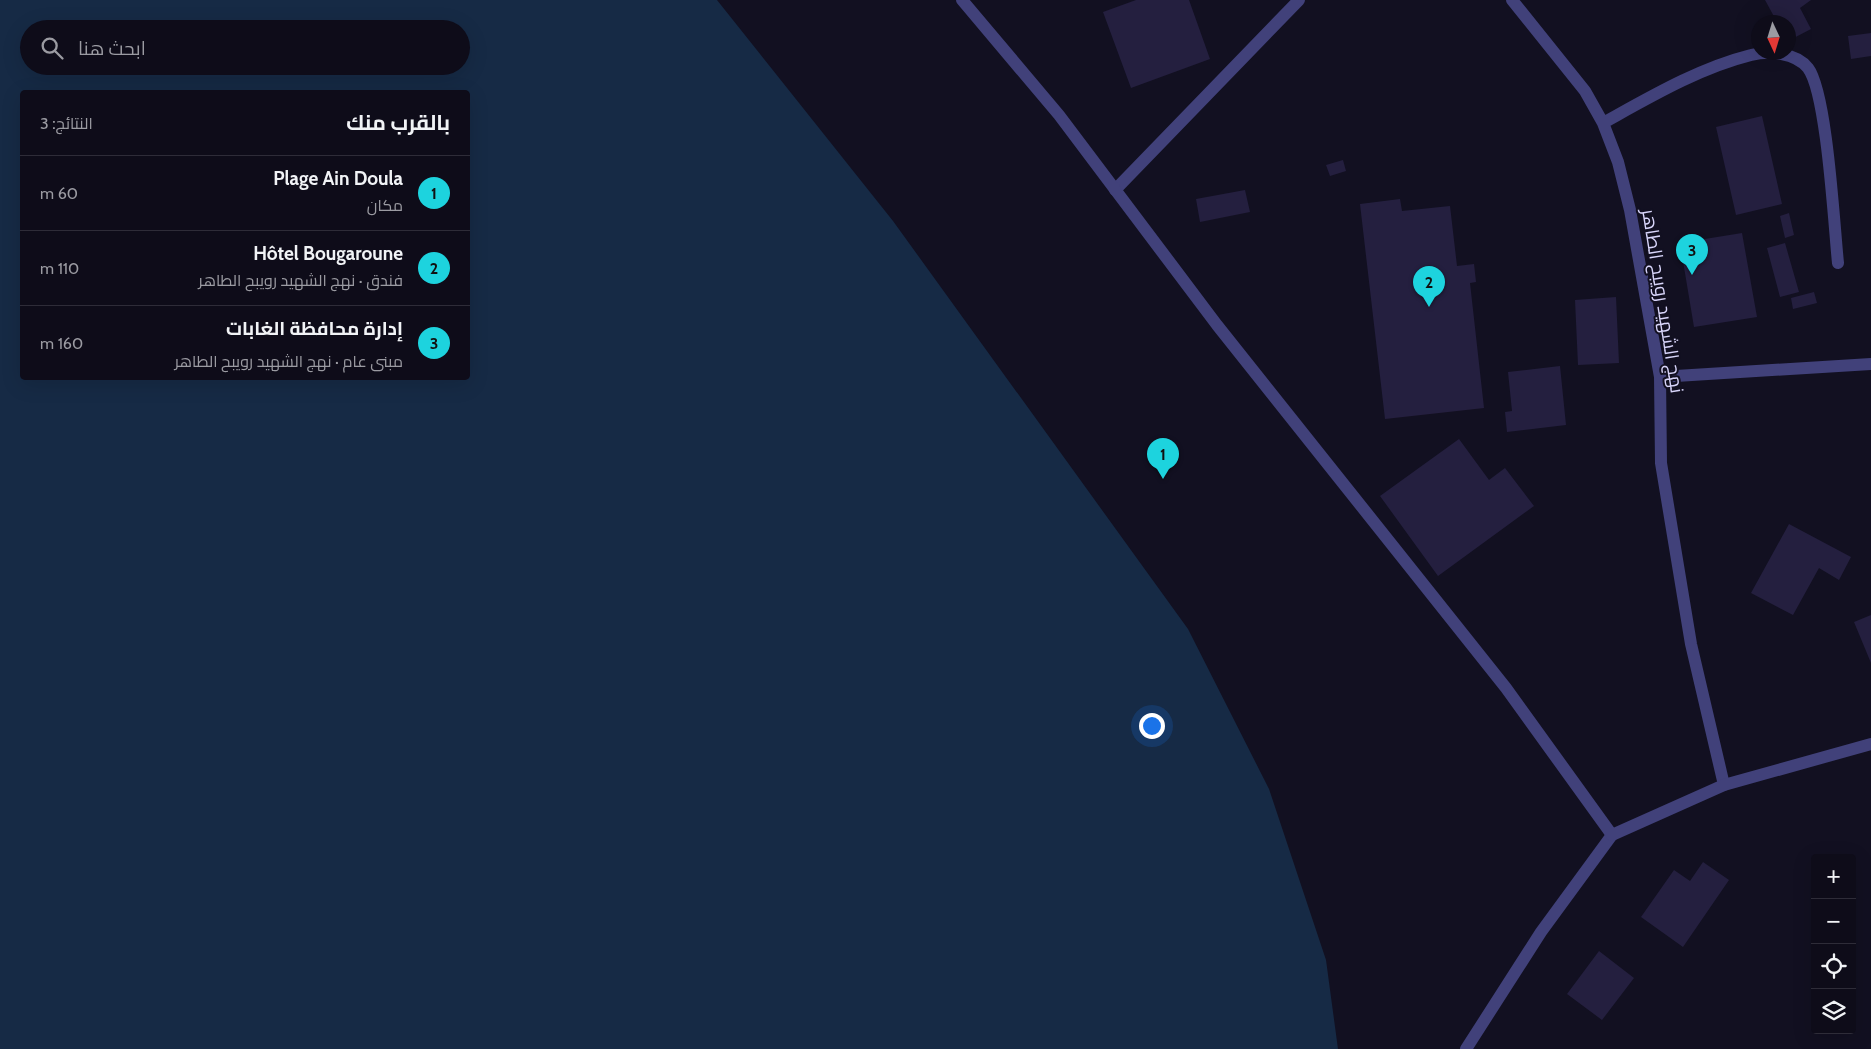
<!DOCTYPE html>
<html lang="ar">
<meta charset="utf-8">
<style>
body{margin:0;font-family:Cabin,Cairo,sans-serif;background:#1c1a26;color:#f1f3f6;direction:rtl}
.controls{position:absolute;right:15px;bottom:15px;display:grid;overflow:hidden;border-radius:5px;box-shadow:0 5px 20px #0002}
.controls button{width:45px;height:45px;display:grid;place-items:center;padding:0;border:0;border-bottom:1px solid #2e2c38;background:#0e0c19;color:#f1f3f6;font:25px sans-serif}
.compass{position:absolute;left:1751px;top:15px;width:45px;height:45px;border-radius:50%;background:#0e0c19;box-shadow:0 5px 20px #0002;rotate:176deg}
.you{position:absolute;left:1151px;top:725px;width:18px;height:18px;margin:-12px;border:4px solid #fff;border-radius:50%;background:#1a73e8;box-shadow:0 0 0 8px #1a73e833}
.badge{display:grid;place-items:center;width:32px;height:32px;border-radius:50%;background:#1dd3de;color:#111;font-size:16px;font-weight:700}
.pin{position:absolute;translate:-50% -41px;filter:drop-shadow(0 1px 2px #0008)}
.pin::after{content:'';position:absolute;top:26px;width:18px;height:15px;background:inherit;clip-path:polygon(0 0,100% 0,50% 100%)}
.list{margin:0;padding:0;list-style:none}
h2{display:flex;justify-content:space-between;align-items:center;height:65px;margin:0;padding:0 20px;font-size:21px}
h2 small{font-size:16px;font-weight:400;color:#9b9ba2}
.list li{display:grid;grid-template-columns:32px 1fr auto;gap:15px;align-items:center;box-sizing:border-box;height:75px;padding:0 20px;border-top:1px solid #2e2c38}
.list b{display:block;font-size:19px;white-space:nowrap}
.list p{margin:0;font-size:16px;white-space:nowrap;color:#9b9ba2}
.list em{font-size:16px;font-style:normal;color:#9b9ba2}
.icon{flex:none;width:28px;height:28px;fill:none;stroke:currentColor;stroke-width:2;stroke-linecap:round;stroke-linejoin:round}
.map{position:relative;flex:none;width:1871px;height:1049px;overflow:hidden;direction:ltr}
.search{position:absolute;background:#0e0c19;box-shadow:0 5px 20px #0002;left:20px;top:20px;width:450px;height:55px;display:flex;align-items:center;gap:12px;box-sizing:border-box;padding:0 18px;border-radius:28px;color:#9b9ba2;font-size:19px}
.panel{position:absolute;background:#0e0c19;box-shadow:0 5px 20px #0002;left:20px;top:90px;width:450px;height:290px;border-radius:5px;direction:rtl}
.map>svg:first-child{display:block}
.water{fill:#162a45;fill-rule:evenodd}
.building{fill:#241f3f}
.lines{fill:none;stroke-linecap:round;stroke-linejoin:round}
.minor{stroke:#41417a;stroke-width:12}
.tertiary{stroke:#41417a;stroke-width:12}
.labels{text-anchor:middle;dominant-baseline:central;stroke-width:4;stroke-linejoin:round;paint-order:stroke}
.street-label{font-size:19px;fill:#d8d5fa;stroke:#121021}
</style>
<div class="map">
<svg width="1871" height="1049" viewBox="0 0 1871 1049">
<rect width="100%" height="100%" fill="#121021"/>
<path class="water" d="M0,0H717L893,221L1188,629L1269,789L1326,960L1338,1049H0ZM29,29H461V66H29ZM22,92H468V378H22Z"/>
<path class="building" d="M1136,0H1189L1210,59L1131,88L1103,12Z
M1765,0H1811L1800,8L1811,29L1788,41V22H1777Z
M1871,33V56L1851,59L1848,36Z
M1762,116L1782,204L1736,215L1716,127Z
M1343,160L1346,171L1330,176L1326,165Z
M1245,190L1250,212L1200,222L1196,199Z
M1400,199L1402,211L1450,206L1457,266L1474,264L1476,282L1470,283L1484,408L1385,419L1360,204Z
M1789,213L1794,235L1785,238L1780,216Z
M1742,233L1757,317L1694,327L1680,243Z
M1785,243L1799,292L1780,297L1767,248Z
M1814,292L1817,303L1793,309L1791,298Z
M1616,297L1619,363L1578,365L1575,300Z
M1560,366L1566,425L1507,432L1505,412L1512,411L1508,372Z
M1459,439L1489,480L1505,468L1534,506L1438,576L1380,496Z
M1789,524L1851,557L1839,580L1819,568L1793,615L1751,593Z
M1871,615V663L1854,622Z
M1703,862L1729,880L1683,947L1641,917L1674,870L1690,881Z
M1599,951L1634,978L1602,1020L1567,994Z"/>
<g class="lines">
<path class="minor" d="M1512,0L1585,91L1603,123L1618,162L1630,210L1660,377L1661,463L1691,644L1724,785
M1603,123C1650,97 1699,68 1751,55C1769,50 1796,53 1808,68C1827,93 1834,225 1838,263
M1115,190L1299,0
M1660,377L1871,364
M1466,1049L1541,932L1612,835"/>
<path class="tertiary" d="M962,0L1059,115L1217,325L1506,688L1612,835L1724,785L1871,744"/>
</g>
<g class="labels">
<g class="street-label">
<text transform="translate(1663 301) rotate(81)">نهج الشهيد رويبح الطاهر</text>
</g>
</g>
</svg>
<div class="controls">
<button>+</button>
<button>−</button>
<button><svg class="icon" aria-label="locate" viewBox="0 0 24 24"><circle cx="12" cy="12" r="6"/><path d="M12 2v4M12 18v4M2 12h4M18 12h4"/></svg></button>
<button><svg class="icon" aria-label="layers" viewBox="0 0 24 24"><path d="M12 4l9 5-9 5-9-5zM3 14l9 5 9-5"/></svg></button>
</div>
<svg class="compass" viewBox="-18 -18 36 36"><path d="M0-13l5 13h-10z" fill="#e53935"/><path d="M0 13l5-13h-10z" fill="#9b9ba2"/></svg>
<div class="you"></div>
<div class="pin badge" style="left:1163px;top:479px">1</div>
<div class="pin badge" style="left:1429px;top:307px">2</div>
<div class="pin badge" style="left:1692px;top:275px">3</div>
<div class="search"><svg class="icon" aria-label="search" viewBox="0 0 24 24"><circle cx="10" cy="10" r="6"/><path d="M15 15l6 6"/></svg>ابحث هنا</div>
<section class="panel">
<h2>بالقرب منك<small>النتائج: 3</small></h2>
<ul class="list">
<li><span class="badge">1</span><div><b>Plage Ain Doula</b><p>مكان</p></div><em>60 m</em></li>
<li><span class="badge">2</span><div><b>Hôtel Bougaroune</b><p>فندق · نهج الشهيد رويبح الطاهر</p></div><em>110 m</em></li>
<li><span class="badge">3</span><div><b>إدارة محافظة الغابات</b><p>مبنى عام · نهج الشهيد رويبح الطاهر</p></div><em>160 m</em></li>
</ul>
</section>
</div>
